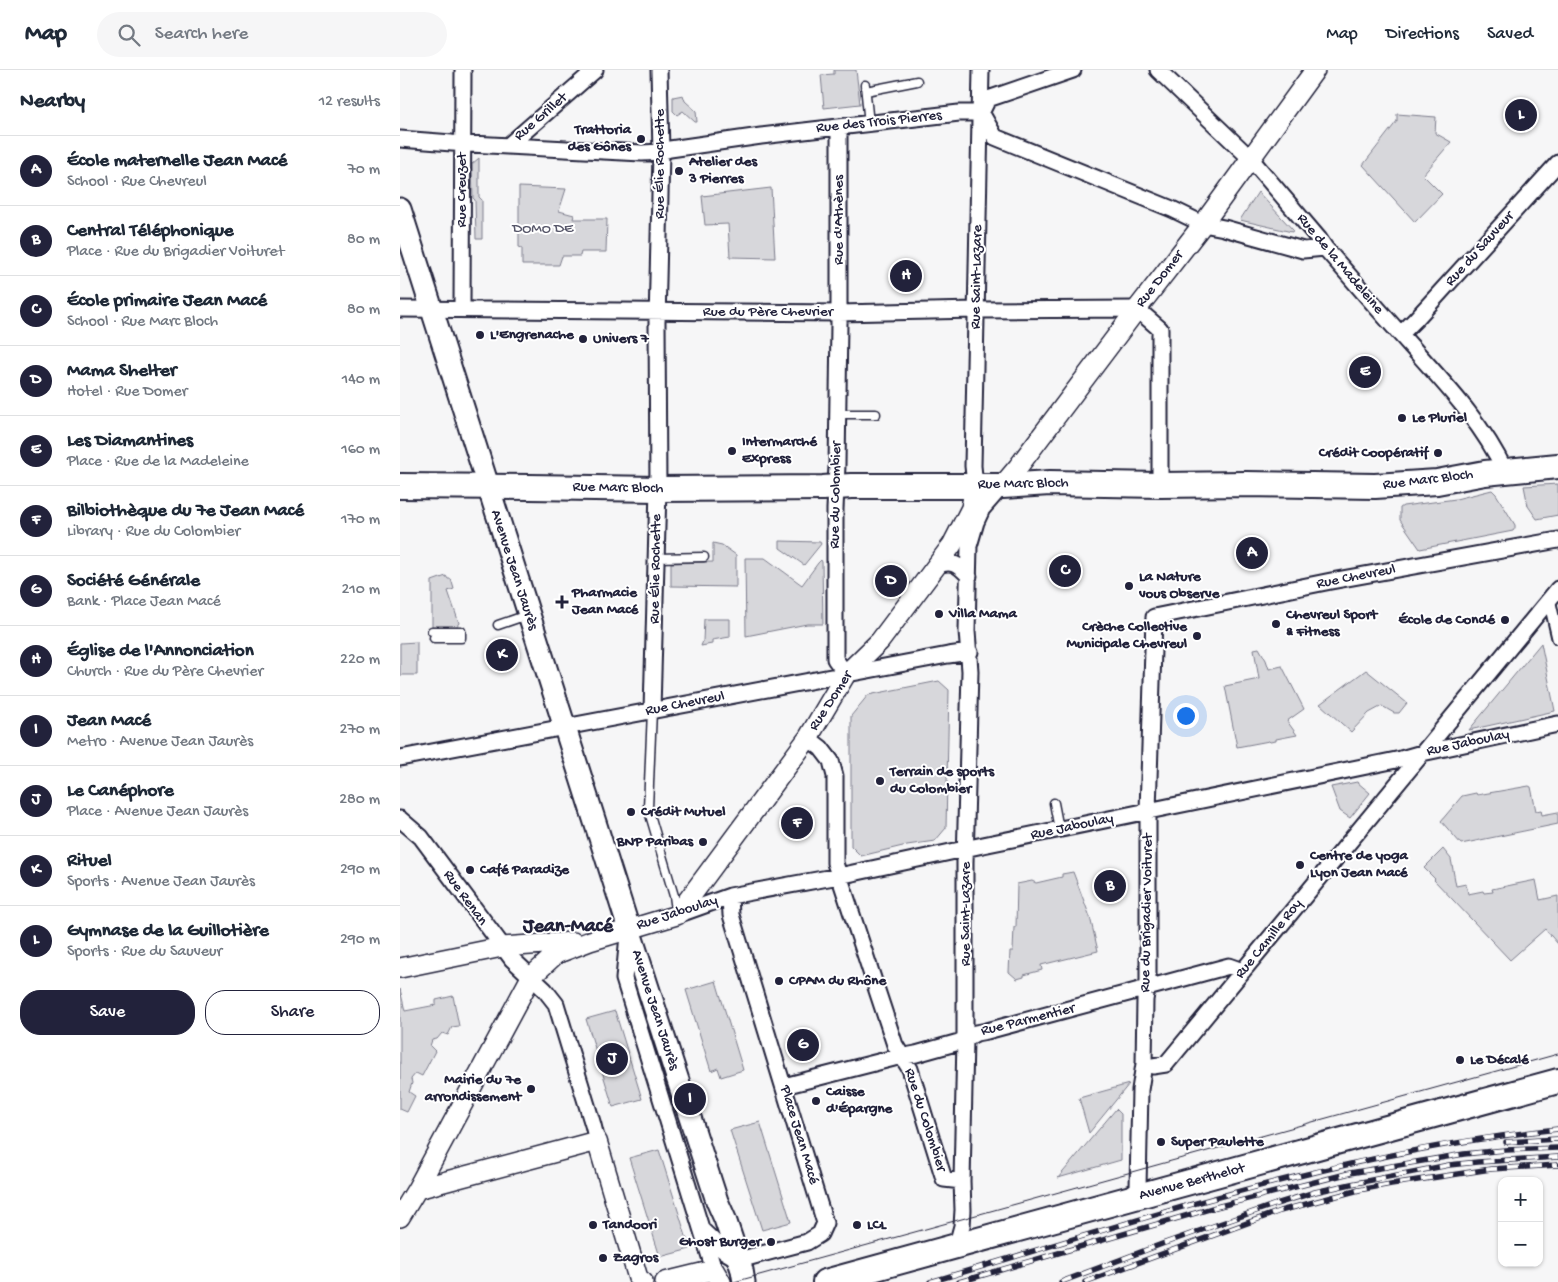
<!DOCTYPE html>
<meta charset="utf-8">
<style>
body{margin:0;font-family:"Gochi Hand",sans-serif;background:#f6f6f7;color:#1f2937}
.controls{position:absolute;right:15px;bottom:15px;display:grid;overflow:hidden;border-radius:10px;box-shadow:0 1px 4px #0004}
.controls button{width:45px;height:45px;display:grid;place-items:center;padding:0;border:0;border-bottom:1px solid #e0e1e3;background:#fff;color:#1f2937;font:25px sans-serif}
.you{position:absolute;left:785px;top:645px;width:18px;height:18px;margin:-12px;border:4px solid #fff;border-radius:50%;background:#1a73e8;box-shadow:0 0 0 8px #1a73e833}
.badge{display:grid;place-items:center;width:32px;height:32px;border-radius:50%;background:#22223b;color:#fff;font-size:16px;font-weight:700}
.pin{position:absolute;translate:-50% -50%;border:2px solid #fff;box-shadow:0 1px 5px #0006}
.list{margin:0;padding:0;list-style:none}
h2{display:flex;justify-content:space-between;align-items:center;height:65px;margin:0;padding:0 20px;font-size:21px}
h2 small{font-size:16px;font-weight:400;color:#747a83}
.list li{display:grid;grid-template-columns:32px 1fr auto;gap:15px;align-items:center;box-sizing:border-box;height:70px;padding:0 20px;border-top:1px solid #e0e1e3}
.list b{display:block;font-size:19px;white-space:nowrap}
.list p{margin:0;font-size:16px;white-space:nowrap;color:#747a83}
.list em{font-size:16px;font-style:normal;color:#747a83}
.actions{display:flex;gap:10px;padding:15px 20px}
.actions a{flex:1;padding:11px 0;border:1px solid #22223b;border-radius:20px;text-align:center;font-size:18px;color:#22223b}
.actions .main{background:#22223b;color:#fff}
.icon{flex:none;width:28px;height:28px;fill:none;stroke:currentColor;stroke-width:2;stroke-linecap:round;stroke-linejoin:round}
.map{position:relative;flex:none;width:1158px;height:1212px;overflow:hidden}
header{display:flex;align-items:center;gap:30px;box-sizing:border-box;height:70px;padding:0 25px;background:#fff;border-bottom:1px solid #e0e1e3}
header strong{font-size:24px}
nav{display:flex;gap:28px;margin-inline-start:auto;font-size:18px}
.search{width:350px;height:45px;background:#f6f6f7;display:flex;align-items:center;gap:12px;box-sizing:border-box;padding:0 18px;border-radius:28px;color:#747a83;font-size:19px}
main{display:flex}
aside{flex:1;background:#fff}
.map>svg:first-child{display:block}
.green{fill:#d7d7db;stroke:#7c7c8b}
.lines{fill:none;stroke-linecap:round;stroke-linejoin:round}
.service-casing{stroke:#22223b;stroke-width:11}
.pedestrian-casing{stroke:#22223b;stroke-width:15}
.minor-casing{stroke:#22223b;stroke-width:19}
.tertiary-casing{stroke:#22223b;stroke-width:22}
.secondary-casing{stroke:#22223b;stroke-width:25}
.primary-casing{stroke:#22223b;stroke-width:28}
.service{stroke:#fff;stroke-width:8}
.pedestrian{stroke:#fff;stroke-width:11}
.minor{stroke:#fff;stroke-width:15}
.tertiary{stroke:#fff;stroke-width:19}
.secondary{stroke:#fff;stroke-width:21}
.primary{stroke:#fff;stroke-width:24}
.tram{stroke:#22223b;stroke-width:1}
.rail-casing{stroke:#22223b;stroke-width:5.5}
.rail{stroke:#fff;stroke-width:4;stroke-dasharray:11;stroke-linecap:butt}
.poi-dot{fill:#22223b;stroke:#fff;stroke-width:2}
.labels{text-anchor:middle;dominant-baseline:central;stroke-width:4;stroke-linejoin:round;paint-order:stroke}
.street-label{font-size:15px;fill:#22223b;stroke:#fff}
.poi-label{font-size:15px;font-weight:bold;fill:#22223b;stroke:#fff;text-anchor:start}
.park-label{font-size:15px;fill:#58586b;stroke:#fff}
.district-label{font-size:20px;font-weight:bold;fill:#22223b;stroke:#fff}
</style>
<header>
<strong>Map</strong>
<div class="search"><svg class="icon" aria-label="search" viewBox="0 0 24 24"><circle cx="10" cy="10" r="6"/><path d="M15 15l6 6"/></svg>Search here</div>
<nav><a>Map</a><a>Directions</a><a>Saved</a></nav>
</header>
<main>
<aside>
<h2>Nearby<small>12 results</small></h2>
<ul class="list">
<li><span class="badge">A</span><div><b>École maternelle Jean Macé</b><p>School · Rue Chevreul</p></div><em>70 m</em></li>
<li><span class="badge">B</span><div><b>Central Téléphonique</b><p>Place · Rue du Brigadier Voituret</p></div><em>80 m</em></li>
<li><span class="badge">C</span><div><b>École primaire Jean Macé</b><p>School · Rue Marc Bloch</p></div><em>80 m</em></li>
<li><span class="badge">D</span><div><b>Mama Shelter</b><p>Hotel · Rue Domer</p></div><em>140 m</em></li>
<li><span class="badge">E</span><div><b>Les Diamantines</b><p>Place · Rue de la Madeleine</p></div><em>160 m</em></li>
<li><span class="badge">F</span><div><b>Bilbiothèque du 7e Jean Macé</b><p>Library · Rue du Colombier</p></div><em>170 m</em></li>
<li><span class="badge">G</span><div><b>Société Générale</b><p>Bank · Place Jean Macé</p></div><em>210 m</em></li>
<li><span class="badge">H</span><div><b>Église de l'Annonciation</b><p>Church · Rue du Père Chevrier</p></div><em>220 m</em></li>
<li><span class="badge">I</span><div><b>Jean Macé</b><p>Metro · Avenue Jean Jaurès</p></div><em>270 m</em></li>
<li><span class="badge">J</span><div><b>Le Canéphore</b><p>Place · Avenue Jean Jaurès</p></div><em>280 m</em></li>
<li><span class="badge">K</span><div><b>Rituel</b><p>Sports · Avenue Jean Jaurès</p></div><em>290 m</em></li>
<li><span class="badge">L</span><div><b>Gymnase de la Guillotière</b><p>Sports · Rue du Sauveur</p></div><em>290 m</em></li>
</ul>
<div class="actions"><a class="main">Save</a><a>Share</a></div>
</aside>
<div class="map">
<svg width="1158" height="1212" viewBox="0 0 1158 1212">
<rect width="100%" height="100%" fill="#f6f6f7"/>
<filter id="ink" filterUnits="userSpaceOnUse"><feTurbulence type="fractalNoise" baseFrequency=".02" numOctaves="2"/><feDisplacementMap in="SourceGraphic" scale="10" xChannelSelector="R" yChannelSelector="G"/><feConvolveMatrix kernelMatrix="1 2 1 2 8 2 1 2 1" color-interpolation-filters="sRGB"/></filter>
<g filter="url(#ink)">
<path class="green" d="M434,0H456L460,34L424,38L421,5L434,4Z
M283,25L285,31L296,41L297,52H295L283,41L277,45L273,41V27Z
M997,44L1036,47L1035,63L1051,72L1023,105L1042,124L1015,152L963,95L997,51Z
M79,88V127L82,130V169H76L75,130L73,128L72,94Z
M119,117L166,119L159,141L174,145L173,149H207L206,182H181L180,186H162L159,195H122V178L119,177Z
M371,118L375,188L330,187L328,154L305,155L302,126Z
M858,122L893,160L892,162L840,150Z
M1158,414V445L1137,449L1128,436L1124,416Z
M1092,420L1096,424L1115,455V458L1113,461L1020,479L1000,450V438L1003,436L1056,429Z
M380,471L420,472L421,474L404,495L380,478Z
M313,473L322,475L336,485V517L271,516V493L313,492Z
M345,488H365L402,515L418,493L421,490L422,492L423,554H407L346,566Z
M46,506L48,509H51L54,519L48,521L59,553L56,557H32V511Z
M304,549H330V567L312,570V574L301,576L303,571Z
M17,572V605H0V573Z
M1141,573L1155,641L1069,660Z
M859,578L866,590L869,599L882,596L904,639L887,651L897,665L876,669V671L870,672L869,671L837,677L825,616L859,609L854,579Z
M966,600L1007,633L999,643H994L982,636L969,643L951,662L920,634Z
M539,611L549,620L546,758L535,771L507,775L461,786L451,776V646L468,625Z
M957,712L970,723L950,748L940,741L931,717Z
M1129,716L1131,717L1136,741L1141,740L1142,745L1158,742V754L1061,774L1041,751L1062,726L1076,723L1077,725Z
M1043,779L1051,789L1056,816L1066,814L1068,824L1083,821L1084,823L1093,822L1092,819L1136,810L1140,830L1158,826V874L1145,859L1110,890L1034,810L1035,809L1024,798Z
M673,802L690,847L698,881L641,895L642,900L624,905V907L617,909L609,902L610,881H613L614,857H616L617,814L632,811L636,813L662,807V804Z
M316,911L343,1000L321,1007L318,998L311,1001L286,920Z
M0,919L5,941L36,935V930L53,926L59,956L52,957L48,965L42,963L37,969L32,970L30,976L35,981L22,1006L16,1003L11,1009L12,1013L9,1022L15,1026L7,1042L0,1039Z
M215,941L242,1029L213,1037L186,949Z
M729,1014L689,1063L679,1028Z
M716,1039L721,1044V1090L658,1108Z
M360,1052L391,1152L362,1160L330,1060Z
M259,1080L290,1179L260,1187L229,1088Z"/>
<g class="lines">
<defs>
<path id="service" d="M465,15L469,54
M466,21L517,11
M438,344H476
M256,488L304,487
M98,555L127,545
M32,561H61V568H34
M252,640L248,738L274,826L276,840
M654,733L659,759"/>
<path id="pedestrian" d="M1149,529L1158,568"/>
<path id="minor" d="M758,0L850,88L919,169L925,178C954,211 982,244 1011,276C1046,315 1083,354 1105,401
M581,43L588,29L673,0
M582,44L595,67L772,139L803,154L824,158L903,180L925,178
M439,57V254L437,395L435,439V589L446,604
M0,69L52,73L242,83L261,82L270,79L361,66L559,43H581
M109,75L195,0
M0,239L439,243L576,240L737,239L760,259V415
M62,239L63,0
M1001,264L1015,250L1158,93
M575,415L573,396L581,0
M537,495C554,490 558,495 569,506
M252,640L258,419L257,252L261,82L259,0
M408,668L421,678L431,691L435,706V793L495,975L510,999L544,1109L562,1111
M0,688L548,585L570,582
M0,749L21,767L112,889L145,920L156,934L193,1055L197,1071
M277,845L330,826L439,806L583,775L1001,689L1022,683L1158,654
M228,865L224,909L314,1200
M744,994L753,996L766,994L1158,519
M384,1016L494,988L516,984L559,972L576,963L587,961L829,896L843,901
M726,1128L733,1123L738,1117L740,1020L744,994L745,930L748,912V741L754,547L931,511L1158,470
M302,1160L324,1181L339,1190L407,1172L420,1164L425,1153L331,845L330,826
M551,1178L559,1167L562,1156L563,1140L562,1111L565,969V792L570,601L567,561L569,476L576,452L582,439L602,416"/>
<path id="tertiary" d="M602,416L618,397L737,239L803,154L915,0
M0,898L102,877L173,872
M17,1119L197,1071L238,1208L243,1212
M0,1147L17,1119L131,907L156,884L190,871L277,845L408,668L446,604L480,571L552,475L571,438L575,415
M265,1212L314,1200L321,1212"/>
<path id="secondary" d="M0,139L229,859L317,1131L325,1149L342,1200L344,1212"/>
<path id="primary" d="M0,416L130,417L258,419L423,418L451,416H602L650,413L760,415L846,414L975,416L1037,412L1085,403L1158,396
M425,1212L1158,1011"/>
</defs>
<use href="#service" class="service-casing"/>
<use href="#pedestrian" class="pedestrian-casing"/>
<use href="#minor" class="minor-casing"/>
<use href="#tertiary" class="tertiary-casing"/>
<use href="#secondary" class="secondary-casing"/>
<use href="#primary" class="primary-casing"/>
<use href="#service" class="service"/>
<use href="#pedestrian" class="pedestrian"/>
<use href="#minor" class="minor"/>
<use href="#tertiary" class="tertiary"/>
<use href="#secondary" class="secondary"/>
<use href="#primary" class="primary"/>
<path class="tram" d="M334,1212L1158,984"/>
<defs>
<path id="rail" d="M1106,1072L1158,1069
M530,1212C737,1151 943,1081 1158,1059
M559,1212L816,1137L950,1103L1064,1084L1105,1080L1158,1078
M661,1212L762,1174L876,1134L915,1122L951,1114L1049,1095L1078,1092L1158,1087
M685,1212L880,1141L959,1120L991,1114L1091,1099L1158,1095"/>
</defs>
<use href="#rail" class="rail-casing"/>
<use href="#rail" class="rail"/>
</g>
</g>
<g class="poi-dot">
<circle cx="241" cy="69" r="5"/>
<circle cx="279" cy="101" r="5"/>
<circle cx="80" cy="265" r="5"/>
<circle cx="183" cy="269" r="5"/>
<circle cx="1002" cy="348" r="5"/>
<circle cx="332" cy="381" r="5"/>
<circle cx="1038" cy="383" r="5"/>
<circle cx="729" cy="516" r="5"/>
<path d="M159.5 524.5h5v5h5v5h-5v5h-5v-5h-5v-5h5z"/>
<circle cx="539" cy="544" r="5"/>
<circle cx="1105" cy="550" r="5"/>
<circle cx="876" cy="554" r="5"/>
<circle cx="797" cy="566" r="5"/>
<circle cx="480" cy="711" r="5"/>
<circle cx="231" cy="742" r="5"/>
<circle cx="303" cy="772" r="5"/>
<circle cx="900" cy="795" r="5"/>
<circle cx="70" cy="800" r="5"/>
<circle cx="379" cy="911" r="5"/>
<circle cx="1060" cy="990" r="5"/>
<circle cx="131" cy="1019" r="5"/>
<circle cx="416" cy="1031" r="5"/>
<circle cx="761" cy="1072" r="5"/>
<circle cx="193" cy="1155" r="5"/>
<circle cx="457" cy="1155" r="5"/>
<circle cx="371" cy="1172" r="5"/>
<circle cx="203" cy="1188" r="5"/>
</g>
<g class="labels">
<g class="street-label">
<text transform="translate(141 47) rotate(-41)">Rue Grillet</text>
<text transform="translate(479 52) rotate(-6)">Rue des Trois Pierres</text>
<text transform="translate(260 94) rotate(-90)">Rue Élie Rochette</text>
<text transform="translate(62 120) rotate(-90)">Rue Creuzet</text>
<text transform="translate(439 150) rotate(-90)">Rue d'Athènes</text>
<text transform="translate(1080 179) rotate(-48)">Rue du Sauveur</text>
<text transform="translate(940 194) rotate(50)">Rue de la Madeleine</text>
<text transform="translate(577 207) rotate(-89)">Rue Saint-Lazare</text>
<text transform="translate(760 209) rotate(-52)">Rue Domer</text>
<text x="368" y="242">Rue du Père Chevrier</text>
<text transform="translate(1028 410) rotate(-7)">Rue Marc Bloch</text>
<text transform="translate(623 414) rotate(-1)">Rue Marc Bloch</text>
<text transform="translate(218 418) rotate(1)">Rue Marc Bloch</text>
<text transform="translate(436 425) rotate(-89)">Rue du Colombier</text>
<text transform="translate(256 499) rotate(-89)">Rue Élie Rochette</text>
<text transform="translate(114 500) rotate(72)">Avenue Jean Jaurès</text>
<text transform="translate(956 507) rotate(-11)">Rue Chevreul</text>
<text transform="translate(431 631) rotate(-57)">Rue Domer</text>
<text transform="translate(285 634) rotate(-11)">Rue Chevreul</text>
<text transform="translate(1068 673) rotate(-12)">Rue Jaboulay</text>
<text transform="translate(672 757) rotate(-12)">Rue Jaboulay</text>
<text transform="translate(65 828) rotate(54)">Rue Renan</text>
<text transform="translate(277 843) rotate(-18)">Rue Jaboulay</text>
<text transform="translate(747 843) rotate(-89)">Rue du Brigadier Voituret</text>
<text transform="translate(566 844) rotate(-90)">Rue Saint-Lazare</text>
<text transform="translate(869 869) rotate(-51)">Rue Camille Roy</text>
<text transform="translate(255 940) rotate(72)">Avenue Jean Jaurès</text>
<text transform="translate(628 950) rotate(-14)">Rue Parmentier</text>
<text transform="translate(525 1050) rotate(72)">Rue du Colombier</text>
<text transform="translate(399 1065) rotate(73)">Place Jean Macé</text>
<text transform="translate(792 1112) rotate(-15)">Avenue Berthelot</text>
</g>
<g class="poi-label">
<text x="231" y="60" text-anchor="end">Trattoria<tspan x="231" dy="17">des Gônes</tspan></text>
<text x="289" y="92">Atelier des<tspan x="289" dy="17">3 Pierres</tspan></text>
<text x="90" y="265">L'Engrenache</text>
<text x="193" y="269">Univers 7</text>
<text x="1012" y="348">Le Pluriel</text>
<text x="342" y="372">Intermarché<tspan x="342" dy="17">Express</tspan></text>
<text x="1028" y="383" text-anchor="end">Crédit Coopératif</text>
<text x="739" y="507">La Nature<tspan x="739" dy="17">vous Observe</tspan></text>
<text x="172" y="523">Pharmacie<tspan x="172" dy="17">Jean Macé</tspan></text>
<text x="549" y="544">Villa Mama</text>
<text x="886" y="545">Chevreul Sport<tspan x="886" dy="17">&amp; Fitness</tspan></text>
<text x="1095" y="550" text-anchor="end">École de Condé</text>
<text x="787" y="557" text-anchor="end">Crèche Collective<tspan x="787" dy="17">Municipale Chevreul</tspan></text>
<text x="490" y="702">Terrain de sports<tspan x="490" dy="17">du Colombier</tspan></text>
<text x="241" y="742">Crédit Mutuel</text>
<text x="293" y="772" text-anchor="end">BNP Paribas</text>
<text x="910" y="786">Centre de yoga<tspan x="910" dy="17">Lyon Jean Macé</tspan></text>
<text x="80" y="800">Café Paradize</text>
<text x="389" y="911">CPAM du Rhône</text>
<text x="1070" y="990">Le Décalé</text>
<text x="121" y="1010" text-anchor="end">Mairie du 7e<tspan x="121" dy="17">arrondissement</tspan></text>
<text x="426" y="1022">Caisse<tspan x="426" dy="17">d'Épargne</tspan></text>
<text x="771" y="1072">Super Paulette</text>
<text x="203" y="1155">Tandoori</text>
<text x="467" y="1155">LCL</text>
<text x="361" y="1172" text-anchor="end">Ghost Burger</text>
<text x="213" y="1188">Zagros</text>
</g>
<g class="park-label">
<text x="143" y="159">DOMO DE</text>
</g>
<g class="district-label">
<text x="168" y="857">Jean-Macé</text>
</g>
</g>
</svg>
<div class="controls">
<button>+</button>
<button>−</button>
</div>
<div class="you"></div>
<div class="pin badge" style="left:852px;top:483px">A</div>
<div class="pin badge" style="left:710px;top:816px">B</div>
<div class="pin badge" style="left:665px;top:501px">C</div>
<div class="pin badge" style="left:491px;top:511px">D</div>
<div class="pin badge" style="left:965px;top:302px">E</div>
<div class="pin badge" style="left:397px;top:753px">F</div>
<div class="pin badge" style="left:403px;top:975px">G</div>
<div class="pin badge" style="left:506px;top:206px">H</div>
<div class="pin badge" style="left:290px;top:1029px">I</div>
<div class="pin badge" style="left:212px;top:989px">J</div>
<div class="pin badge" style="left:102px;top:585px">K</div>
<div class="pin badge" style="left:1121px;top:45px">L</div>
</div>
</main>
